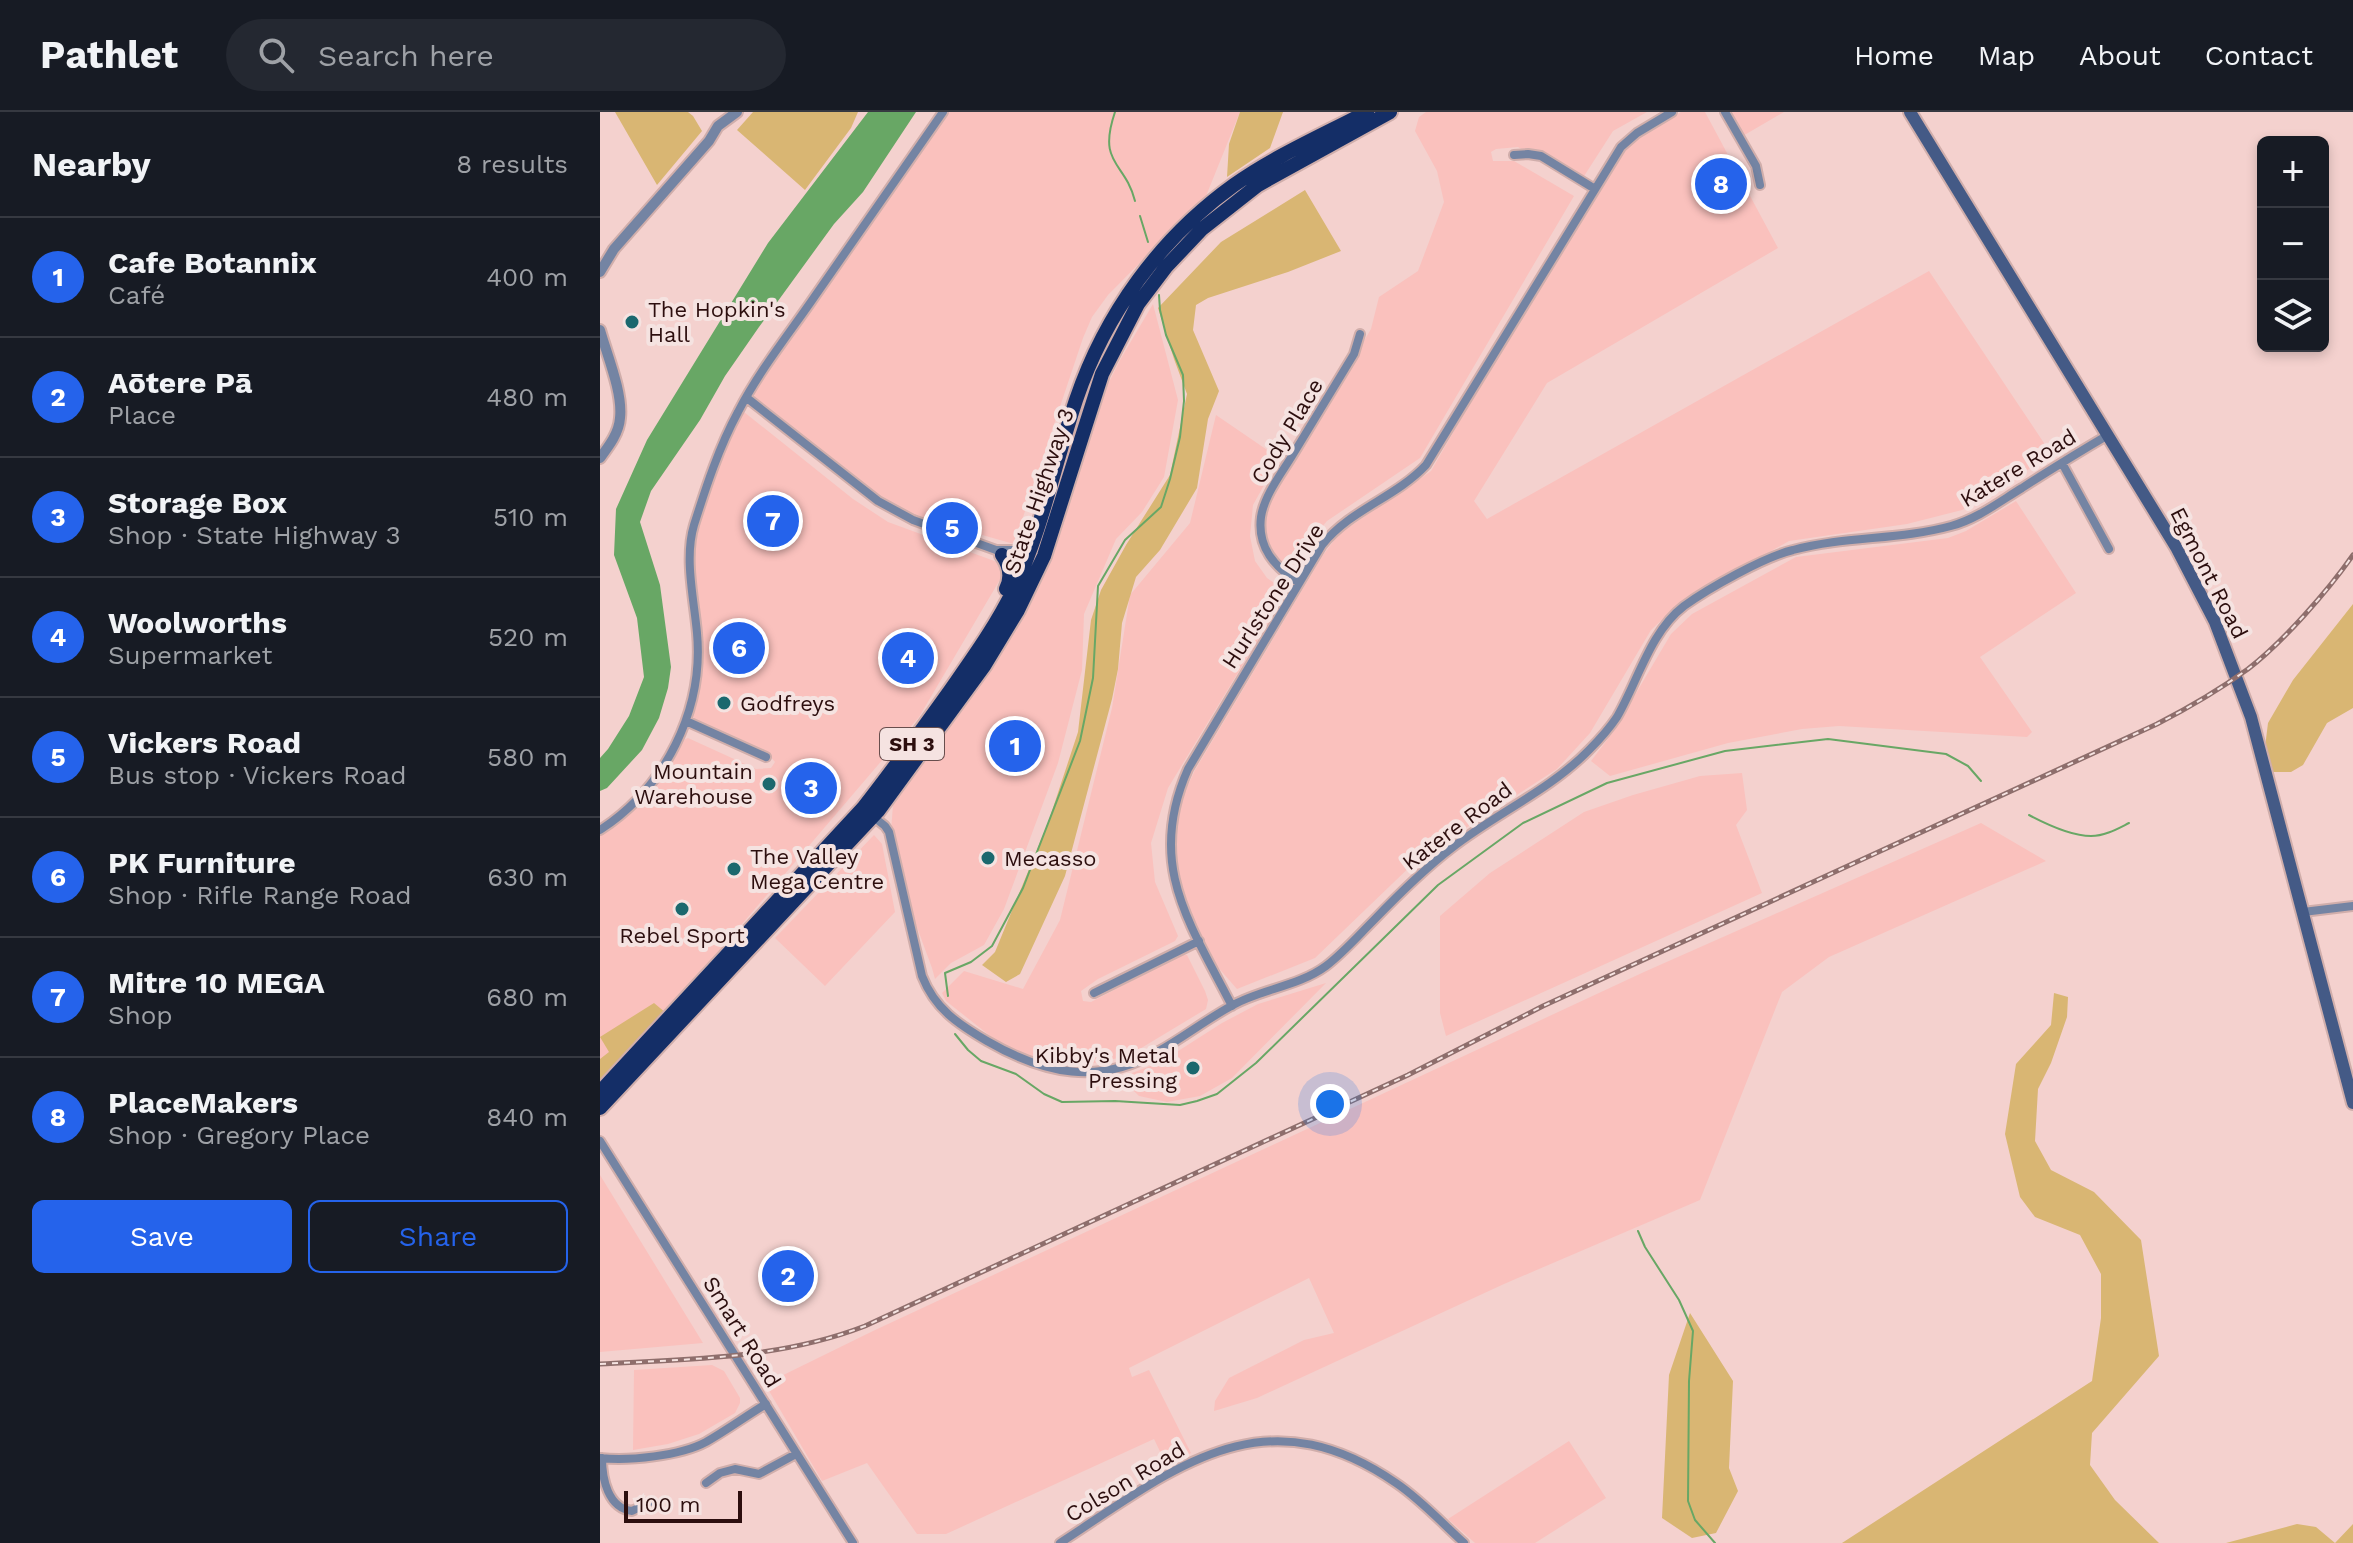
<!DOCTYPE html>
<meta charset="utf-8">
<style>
body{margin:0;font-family:"Work Sans",sans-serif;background:#242831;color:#f1f3f6}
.controls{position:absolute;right:24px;top:24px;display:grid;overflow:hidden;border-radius:12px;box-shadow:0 4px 12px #0003}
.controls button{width:72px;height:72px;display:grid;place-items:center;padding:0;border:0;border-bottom:2px solid #363941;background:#171b24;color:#f1f3f6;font:40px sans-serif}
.scale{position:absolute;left:24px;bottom:20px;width:118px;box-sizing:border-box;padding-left:8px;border:4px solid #2c0e0e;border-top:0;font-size:22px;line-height:28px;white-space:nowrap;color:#2c0e0e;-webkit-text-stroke:6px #f5e3e1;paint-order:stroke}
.you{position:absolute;left:730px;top:992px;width:28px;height:28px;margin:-20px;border:6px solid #fff;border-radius:50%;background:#1a73e8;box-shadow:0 0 0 12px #1a73e833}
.badge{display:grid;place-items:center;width:52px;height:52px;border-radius:50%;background:#2563eb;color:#fff;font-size:26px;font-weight:700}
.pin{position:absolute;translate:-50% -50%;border:4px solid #fff;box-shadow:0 2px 8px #0006}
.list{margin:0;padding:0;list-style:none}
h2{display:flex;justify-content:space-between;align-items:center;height:104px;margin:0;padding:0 32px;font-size:34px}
h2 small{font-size:26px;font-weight:400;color:#9ea1a6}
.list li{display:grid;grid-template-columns:52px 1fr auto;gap:24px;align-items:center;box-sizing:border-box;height:120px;padding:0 32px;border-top:2px solid #363941}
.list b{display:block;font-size:30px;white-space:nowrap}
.list p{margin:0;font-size:26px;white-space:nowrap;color:#9ea1a6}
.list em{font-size:26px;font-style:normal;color:#9ea1a6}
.actions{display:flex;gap:16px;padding:24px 32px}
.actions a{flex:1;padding:18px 0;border:2px solid #2563eb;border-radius:12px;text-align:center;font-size:28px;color:#2563eb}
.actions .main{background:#2563eb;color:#fff}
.icon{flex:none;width:44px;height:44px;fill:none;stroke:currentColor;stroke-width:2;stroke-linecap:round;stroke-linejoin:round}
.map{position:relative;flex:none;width:1753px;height:1431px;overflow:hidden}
header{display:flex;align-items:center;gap:48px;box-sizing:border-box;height:112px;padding:0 40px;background:#171b24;border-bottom:2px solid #363941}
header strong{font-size:38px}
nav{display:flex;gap:44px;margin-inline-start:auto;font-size:28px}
.search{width:560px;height:72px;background:#242831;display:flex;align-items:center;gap:20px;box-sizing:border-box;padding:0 28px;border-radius:44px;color:#9ea1a6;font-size:30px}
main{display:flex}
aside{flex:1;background:#171b24}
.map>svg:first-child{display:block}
.built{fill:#fac1bd}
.green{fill:#d9b673}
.water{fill:#68a765}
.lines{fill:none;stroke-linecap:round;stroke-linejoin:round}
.stream{stroke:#68a765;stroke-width:2}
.minor-casing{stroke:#d0aeab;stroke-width:12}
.tertiary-casing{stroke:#d0aeab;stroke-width:14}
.secondary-casing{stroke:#d0aeab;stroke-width:16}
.trunk-casing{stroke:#d0aeab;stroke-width:18}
.minor{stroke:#7484a3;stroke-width:8}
.tertiary{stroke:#7484a3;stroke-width:10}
.secondary{stroke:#445a86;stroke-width:12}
.trunk{stroke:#142e67;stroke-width:14}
.rail-casing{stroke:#8e6e6c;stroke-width:5}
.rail{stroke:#f5e3e1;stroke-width:2;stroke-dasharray:6;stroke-linecap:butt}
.poi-dot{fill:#1b686e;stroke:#f5e3e1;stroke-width:3}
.labels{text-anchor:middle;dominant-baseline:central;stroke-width:8;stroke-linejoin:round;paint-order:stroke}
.shield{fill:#f5e3e1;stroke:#684e4d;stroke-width:2}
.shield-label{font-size:20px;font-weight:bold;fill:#2c0e0e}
.poi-label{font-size:22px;fill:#2c0e0e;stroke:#f5e3e1;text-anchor:start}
.street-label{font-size:22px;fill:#2c0e0e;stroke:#f5e3e1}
</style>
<header>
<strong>Pathlet</strong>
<div class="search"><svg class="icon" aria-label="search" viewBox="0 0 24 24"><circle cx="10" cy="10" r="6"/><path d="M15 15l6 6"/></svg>Search here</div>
<nav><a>Home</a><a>Map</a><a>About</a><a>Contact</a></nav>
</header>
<main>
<aside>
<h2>Nearby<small>8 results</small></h2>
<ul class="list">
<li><span class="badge">1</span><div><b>Cafe Botannix</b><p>Café</p></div><em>400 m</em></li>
<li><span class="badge">2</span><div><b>Aōtere Pā</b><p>Place</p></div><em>480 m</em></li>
<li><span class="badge">3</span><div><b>Storage Box</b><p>Shop · State Highway 3</p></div><em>510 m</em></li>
<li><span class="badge">4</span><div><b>Woolworths</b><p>Supermarket</p></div><em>520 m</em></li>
<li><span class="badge">5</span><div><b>Vickers Road</b><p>Bus stop · Vickers Road</p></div><em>580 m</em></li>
<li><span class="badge">6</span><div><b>PK Furniture</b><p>Shop · Rifle Range Road</p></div><em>630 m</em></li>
<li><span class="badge">7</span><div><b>Mitre 10 MEGA</b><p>Shop</p></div><em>680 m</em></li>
<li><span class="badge">8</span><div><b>PlaceMakers</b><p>Shop · Gregory Place</p></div><em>840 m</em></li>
</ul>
<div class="actions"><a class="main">Save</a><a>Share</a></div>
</aside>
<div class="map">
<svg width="1753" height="1431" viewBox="0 0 1753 1431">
<rect width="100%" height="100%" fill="#f4d1ce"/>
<path class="built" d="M349,0H640L606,84L508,183L492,205L483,226L414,432L308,402L281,386L155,285L151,278Z
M826,0H1047L1013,19L979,72L918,35L896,37L891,40L893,49H914L974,84L820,346L727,409L720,417L695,465L687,460L670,440L662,421L668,389L771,217L779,185L818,159L844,90L837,59L815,19L819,5Z
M1081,0H1105L1178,136L947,271L874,389L887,407L1329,159L1452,343L1362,398L1307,412L1189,429L1081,490L1051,518L990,621L957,657L818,747L715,846L637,877L609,845L591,814L570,745L582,686L595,658L723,443L739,422L831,359L1008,51L1028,30Z
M1126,0H1184L1141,25Z
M553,192L578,288L564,365L542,400L516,427L484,502L482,558L458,651L404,797L384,833L351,851L335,867L332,856L311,799L291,719L293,693L388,558L414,511L500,288L520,248Z
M144,300L253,387L288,410L408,454L319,605L66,901L0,972V720L50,675L83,628L88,626L156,657L171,656L175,650L169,643L92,606L100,544L92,465L94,419L123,335Z
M616,303L679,346L653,393L650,424L655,449L667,466L687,480L568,676L551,731L555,770L578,824L575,829L498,867L481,879L483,889L491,890L581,843H587L605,879L608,888L606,897L528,944L469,956L427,944L399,931L346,889L342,881L364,859L423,877L460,808L512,596L530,483L590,411Z
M1416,389L1476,481L1380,545L1432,620L1427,625L1239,614L1202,617L1128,631L1010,664L991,649L1013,620L1071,522L1092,502L1196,445L1348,426L1366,419Z
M1142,661L1147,698L1136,713L1162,781L846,924L840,901V804L890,761L984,700L1033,683L1100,664Z
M1381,711L1446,749L1229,845L1182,880L1100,1088L904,1172L657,1286L614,1299L615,1289L629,1266L704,1228L734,1221L709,1166L529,1256L532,1265L549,1258L591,1341L567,1354L554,1327L346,1422H317L267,1351L222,1369L165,1272L273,1219L1044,860Z
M274,723L282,732L295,800L225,874L175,826Z
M726,871L632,966L600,984L567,990L539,984L527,972L524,964L561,950L622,911L658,892Z
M0,1063L103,1231L0,1240Z
M112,1253L124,1259L140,1286V1291L135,1301L99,1322L68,1332L33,1338L34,1258Z
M969,1329L1006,1386L935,1431H875L848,1407Z"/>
<path class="green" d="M15,0H88L93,4L102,19L57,73Z
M153,0H258L251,16L205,78L137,18Z
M640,0H683L670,36L627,65L629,32Z
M705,78L741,139L688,160L608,186L596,193L593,218L619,279L608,307L597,376L560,438L536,465L522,511L518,557L512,587L465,764L420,862L406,870L382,853L395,840L448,711L478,620L491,508L501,478L526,433L570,363L587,282L574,247L558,196L621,130Z
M1753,492V596L1727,611L1703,653L1691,660H1662L1668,611L1693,568Z
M1454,881L1468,885L1467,905L1451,951L1438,977L1435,1029L1451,1058L1494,1080L1541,1128L1559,1244L1492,1321L1490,1353L1515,1388L1559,1431H1242L1492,1269L1501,1206V1162L1480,1123L1435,1105L1420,1085L1405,1022L1416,952L1451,913Z
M54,891L66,901L0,972V947L9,940L0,925Z
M1090,1201L1133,1269L1129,1356L1138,1379L1116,1421L1092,1426L1062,1406L1069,1263Z
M1697,1412L1716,1415L1735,1431L1753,1412V1431H1626Z"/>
<path class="water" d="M268,0H316L263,80L234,112L159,215L125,264L100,308L51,379L40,410L60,473L71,555L68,576L59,606L42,638L7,676L0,679V646L8,637L29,604L44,565L37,506L14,443L16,397L47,328L168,131Z"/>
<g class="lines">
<path class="stream" d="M515,0C497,53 525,49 535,89
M540,104L548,130
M1429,703C1446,712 1473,724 1491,724C1505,724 1517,717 1529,711
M348,884L345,861L371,850L392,834L423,776L480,629L493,566L498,474L525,428L561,395L570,367L580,325L584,289L583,263L566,223L560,198L559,183
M355,922L368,938L381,949L416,962L444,982L462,990L515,989L580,993L597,989L617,982L656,951L838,773L923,711L1007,671L1125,639L1228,627L1346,642L1368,654L1381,669
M1038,1119L1045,1135L1079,1188L1093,1219L1089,1269L1088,1389L1095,1408L1115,1431"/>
<defs>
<path id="minor" d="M1125,0L1156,54L1160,73
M914,43L928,42L941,44L995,77
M147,286L278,389L313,408L396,438C405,445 416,449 427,448
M1462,351L1509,437
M397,438H415L431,433
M699,471C675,455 657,436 661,405C664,384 681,362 692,344C713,310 733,276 754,242L760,222
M86,609L166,645
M270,702L285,714L289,720L322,864C335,897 358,912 387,929C444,962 499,974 559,939C584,925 607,907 633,893C662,877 699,874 726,854C743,841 758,824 773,809C798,783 824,757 853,735C897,701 950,678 989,638C999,628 1009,617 1017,605C1038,569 1050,520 1084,494C1109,476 1164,445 1193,438C1245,424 1300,428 1351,414C1377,407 1399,390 1422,376C1450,358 1479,340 1508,323
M0,718C65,676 104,598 97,521C94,487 84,446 94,413C106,375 119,335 138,300C159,259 189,222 215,184C258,123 300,61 343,0
M1703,800L1753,794
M494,881L599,829
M632,894C589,810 546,752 588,657L722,433C751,397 795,386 826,353L1021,35L1037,21L1072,0
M0,1029L253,1431
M0,1346C29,1349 80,1344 106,1330C127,1318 146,1304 166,1292
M2,1346C2,1367 8,1396 32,1399L50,1390
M106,1371L120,1361L135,1357L159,1362L196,1342
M460,1431C574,1357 662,1279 796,1371C820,1387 842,1411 864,1431"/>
<path id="tertiary" d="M0,160L14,137L109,29L118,14L137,0
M0,218C7,243 23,281 20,306C19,321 9,334 0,346"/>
<path id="secondary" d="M1310,0L1576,435L1615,510L1651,605L1753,991"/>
<path id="trunk" d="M402,443C410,454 412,465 406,477
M0,980L263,696C293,658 321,619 349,580C372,547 396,514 414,477C442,417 455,351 476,288C505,202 560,126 634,73C675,44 723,23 767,0
M0,996L278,699L384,554L418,498L444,444L502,262L538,192L566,155L602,117L658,73L790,0"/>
</defs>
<use href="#minor" class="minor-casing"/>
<use href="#tertiary" class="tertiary-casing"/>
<use href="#secondary" class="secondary-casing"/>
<use href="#trunk" class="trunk-casing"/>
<use href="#minor" class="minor"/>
<use href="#tertiary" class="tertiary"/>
<use href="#secondary" class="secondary"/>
<use href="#trunk" class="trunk"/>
<defs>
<path id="rail" d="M0,1252C90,1247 180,1247 265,1214L808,963L943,894L1557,612C1588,596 1619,578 1648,557C1682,531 1728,479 1753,443"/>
</defs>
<use href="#rail" class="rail-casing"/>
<use href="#rail" class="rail"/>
</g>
<g class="poi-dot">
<circle cx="32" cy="210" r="8"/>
<circle cx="124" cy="591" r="8"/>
<circle cx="169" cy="672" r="8"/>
<circle cx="388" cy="746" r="8"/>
<circle cx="134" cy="757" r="8"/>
<circle cx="82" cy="797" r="8"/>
<circle cx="593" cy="956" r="8"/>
</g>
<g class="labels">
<rect class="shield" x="280" y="616" width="64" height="32" rx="6"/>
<g class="shield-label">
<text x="312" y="632">SH 3</text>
</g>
<g class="poi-label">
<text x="48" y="197">The Hopkin's<tspan x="48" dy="25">Hall</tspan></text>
<text x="140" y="591">Godfreys</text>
<text x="153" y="659" text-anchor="end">Mountain<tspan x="153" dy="25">Warehouse</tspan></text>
<text x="150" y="744">The Valley<tspan x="150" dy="25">Mega Centre</tspan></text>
<text x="404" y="746">Mecasso</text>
<text x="82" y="823" text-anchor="middle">Rebel Sport</text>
<text x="577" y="943" text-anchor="end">Kibby's Metal<tspan x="577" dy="25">Pressing</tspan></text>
</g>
<g class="street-label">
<text transform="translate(687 319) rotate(-59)">Cody Place</text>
<text transform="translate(1418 356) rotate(-31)">Katere Road</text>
<text transform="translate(439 379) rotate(-71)">State Highway 3</text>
<text transform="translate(1609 461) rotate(63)">Egmont Road</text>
<text transform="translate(673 484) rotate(-57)">Hurlstone Drive</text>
<text transform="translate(857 714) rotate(-37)">Katere Road</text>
<text transform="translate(142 1220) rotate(58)">Smart Road</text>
<text transform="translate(525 1370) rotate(-31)">Colson Road</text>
</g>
</g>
</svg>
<div class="controls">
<button>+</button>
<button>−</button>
<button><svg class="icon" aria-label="layers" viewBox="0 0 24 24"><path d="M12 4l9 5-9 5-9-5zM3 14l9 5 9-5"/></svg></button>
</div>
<div class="scale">100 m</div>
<div class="you"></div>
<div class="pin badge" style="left:415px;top:634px">1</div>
<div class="pin badge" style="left:188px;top:1164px">2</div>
<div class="pin badge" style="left:211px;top:676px">3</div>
<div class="pin badge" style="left:308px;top:546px">4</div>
<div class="pin badge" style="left:352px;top:416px">5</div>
<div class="pin badge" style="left:139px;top:536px">6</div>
<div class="pin badge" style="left:173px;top:409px">7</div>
<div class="pin badge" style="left:1121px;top:72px">8</div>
</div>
</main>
